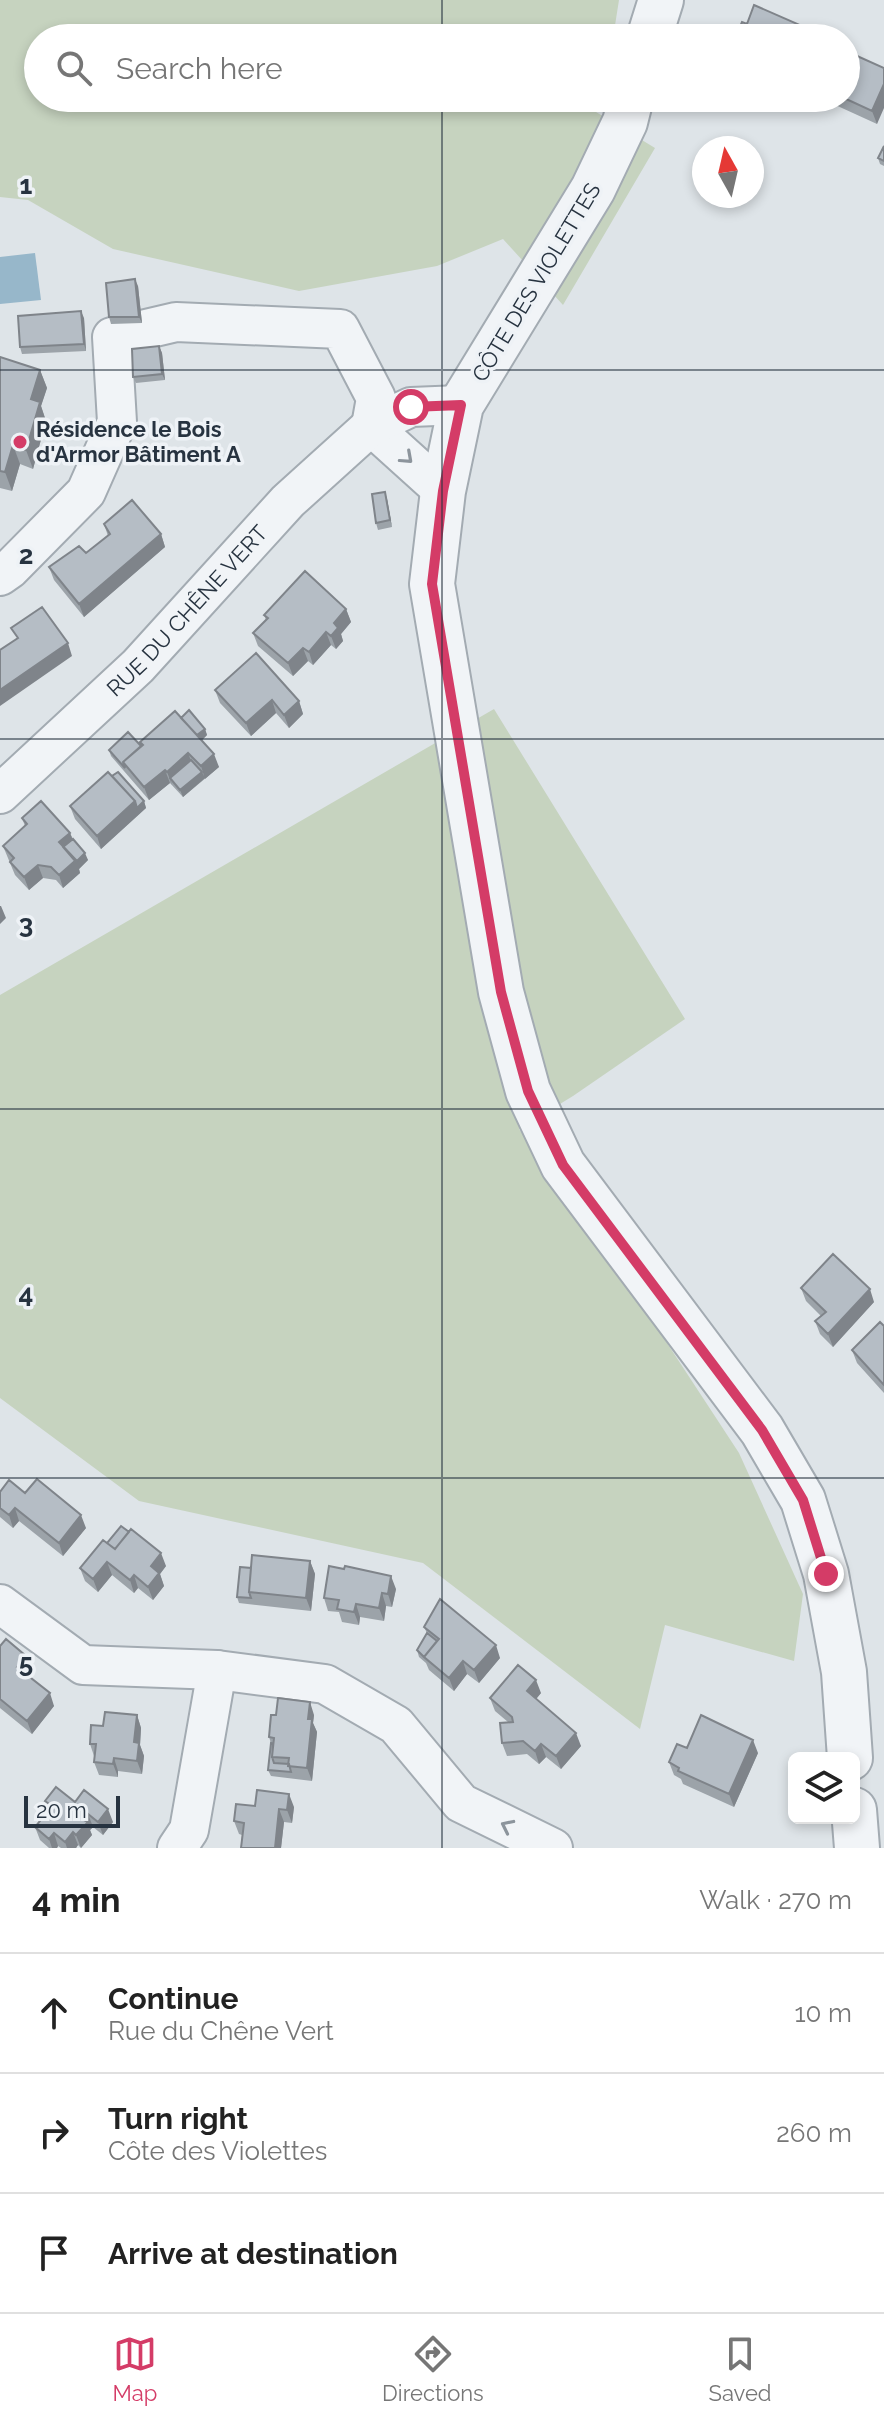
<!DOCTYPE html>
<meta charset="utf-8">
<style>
body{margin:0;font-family:Raleway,sans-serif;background:#f2f2f2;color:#222}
.controls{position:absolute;right:24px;bottom:24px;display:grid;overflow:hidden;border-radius:12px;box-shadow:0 4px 12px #0003}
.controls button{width:72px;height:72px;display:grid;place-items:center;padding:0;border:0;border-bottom:2px solid #e0e0e0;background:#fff;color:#222;font:40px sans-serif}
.compass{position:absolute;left:692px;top:136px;width:72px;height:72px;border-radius:50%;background:#fff;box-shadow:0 4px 12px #0003;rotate:352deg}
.scale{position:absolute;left:24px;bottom:20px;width:96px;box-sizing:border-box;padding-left:8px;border:4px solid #273340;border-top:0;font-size:22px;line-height:28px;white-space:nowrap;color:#273340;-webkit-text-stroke:6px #eef2f6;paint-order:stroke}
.stop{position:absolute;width:24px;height:24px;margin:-18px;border:6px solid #d43c67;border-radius:50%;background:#fff}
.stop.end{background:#d43c67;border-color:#fff;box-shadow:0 2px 8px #0008}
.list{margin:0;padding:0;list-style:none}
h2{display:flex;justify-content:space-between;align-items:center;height:104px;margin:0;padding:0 32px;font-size:34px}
h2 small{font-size:26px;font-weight:400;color:#767676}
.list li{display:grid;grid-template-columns:52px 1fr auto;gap:24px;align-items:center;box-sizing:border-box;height:120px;padding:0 32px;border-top:2px solid #e0e0e0}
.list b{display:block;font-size:30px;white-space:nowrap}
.list p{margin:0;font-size:26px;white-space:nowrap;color:#767676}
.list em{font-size:26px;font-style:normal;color:#767676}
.icon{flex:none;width:44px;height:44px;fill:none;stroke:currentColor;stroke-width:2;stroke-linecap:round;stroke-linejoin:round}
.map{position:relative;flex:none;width:884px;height:1848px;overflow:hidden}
.search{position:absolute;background:#fff;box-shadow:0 4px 12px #0003;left:24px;right:24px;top:24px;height:88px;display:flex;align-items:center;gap:20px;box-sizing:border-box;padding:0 28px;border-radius:44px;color:#767676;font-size:30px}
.sheet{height:464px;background:#fff}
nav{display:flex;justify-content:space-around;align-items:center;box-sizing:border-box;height:112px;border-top:2px solid #e0e0e0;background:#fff;font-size:22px;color:#767676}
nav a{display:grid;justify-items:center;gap:4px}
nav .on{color:#d43c67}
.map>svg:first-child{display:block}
.green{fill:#c6d3bf}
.water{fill:#97b7ca}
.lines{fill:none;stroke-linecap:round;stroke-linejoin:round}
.minor-casing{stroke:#a3abb2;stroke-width:42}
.tertiary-casing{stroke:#a3abb2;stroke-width:48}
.minor{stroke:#f1f4f7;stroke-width:38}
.tertiary{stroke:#f1f4f7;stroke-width:44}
.wall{fill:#9ca3a9}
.shaded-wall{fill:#7f848a}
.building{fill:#b5bdc5;stroke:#7f848a;stroke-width:2}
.oneway{stroke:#8c949c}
.route{stroke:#d43c67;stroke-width:10}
.grid{fill:none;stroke:#273340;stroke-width:2;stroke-opacity:0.55}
.poi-dot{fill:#d43c67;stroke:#eef2f6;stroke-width:3}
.labels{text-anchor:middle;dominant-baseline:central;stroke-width:7;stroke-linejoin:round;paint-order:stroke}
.street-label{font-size:22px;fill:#273340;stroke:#eef2f6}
.poi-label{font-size:22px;font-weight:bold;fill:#273340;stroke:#eef2f6;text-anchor:start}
.grid-label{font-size:26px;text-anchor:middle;font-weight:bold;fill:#273340;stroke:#eef2f6;stroke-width:7;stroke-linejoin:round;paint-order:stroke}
</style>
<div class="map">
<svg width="884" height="1848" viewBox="0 0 884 1848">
<rect width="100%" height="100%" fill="#dee4e8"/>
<path class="green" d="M0,0H619L613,38H38V98H599L596,112L655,148L563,305L503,239L437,266L299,291L113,249L28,200L0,197Z
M494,709L685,1019L573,1096L519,1129L629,1285L739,1453L803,1594L794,1661L665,1625L640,1729L423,1563L139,1501L0,1398V995Z"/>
<path class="water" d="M35,253L41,300L0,304V257Z"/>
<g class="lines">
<defs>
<g id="minor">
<path d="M371,426L443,491"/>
<path d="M0,576L10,569L86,492L117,422L112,337L176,322L340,329L376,398L371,426"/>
<path id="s1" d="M0,794L138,666L288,501L371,426L411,407L461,405"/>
<path d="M0,1604L83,1665L217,1670L325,1684L396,1725L461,1803L553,1848"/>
<path d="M177,1848L189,1830L217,1670"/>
</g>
<path id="tertiary" d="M649,38L661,0
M631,98L625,122L593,189L461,405L443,491L432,584L501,992L528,1091L563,1165L762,1430L803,1500L826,1574L844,1672L850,1758
M854,1810L857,1848"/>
</defs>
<use href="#minor" class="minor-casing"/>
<use href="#tertiary" class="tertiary-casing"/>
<use href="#minor" class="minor"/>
<use href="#tertiary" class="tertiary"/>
</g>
<path class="wall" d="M884,68L877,124L831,103L829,98H846Z
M884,146V166L880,164L878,158Z
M138,286L142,323L111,324L109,317Z
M84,318L86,351L22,354L20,347Z
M159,346L162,353L165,380L136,383L133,377Z
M0,357L40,370L47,388L41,406L46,421L33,469L20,464L12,491L0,488Z
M387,499L392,527L378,530L376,523Z
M104,524L161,534L165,547L84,617L54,580L49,567L86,553L108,536Z
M346,609L351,622L341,634L343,641L336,649L331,645L313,665L308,661L293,676L258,646L253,633L266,620L264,615Z
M215,690L299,701L303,714L289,728L276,713L251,736L220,703Z
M181,718L205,729L207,735L202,740L219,767L183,797L170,783L149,800L111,756L109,750L142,746L140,742Z
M112,776L144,801L146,808L101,849L75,819L70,806Z
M22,818L70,833L73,839L88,860L79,869L80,873L63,888L56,880L43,878L29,890L15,875L3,846L25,826Z
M801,1288L874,1302L833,1347L820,1334L815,1321L821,1316L806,1301Z
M884,1326V1393L857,1363L852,1350Z
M0,1492L86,1528L63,1556L19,1521L13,1528L0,1517Z
M107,1543L166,1566L160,1574L164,1586L153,1600L138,1588L134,1593L112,1575L98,1592L85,1581L80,1568Z
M310,1561L315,1574L311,1611L239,1603L237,1597L251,1568Z
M396,1589L392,1607L386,1606L384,1621L360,1617L359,1625L342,1622L339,1612L328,1611L324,1598Z
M424,1627L500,1658L479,1683L467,1674L454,1691L429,1670L426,1663L419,1657L417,1650L427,1633Z
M0,1646L31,1669L26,1674L54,1706L32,1734L0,1708Z
M541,1693L536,1699L581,1746L561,1769L546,1757L539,1764L527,1754L507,1756L502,1743L508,1722L495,1711L490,1698Z
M137,1715L141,1728L140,1745L144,1756L142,1774L118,1771V1777L99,1775L94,1762V1756L90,1744L103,1726Z
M314,1715L313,1723L317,1732L312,1781L271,1776L268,1770L271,1743L269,1737Z
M687,1748L758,1753L734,1807L683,1784L681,1779L674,1775L669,1762Z
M45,1801L75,1802L113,1822L103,1835L93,1827L90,1830L92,1835L81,1848L78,1845L76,1848H61L58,1846L57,1848H49L40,1840L35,1827L48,1810Z
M255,1806L294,1807L292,1823L284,1822L281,1848H241L242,1835L239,1834L234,1821Z"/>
<path class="shaded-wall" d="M884,84V108L877,124L872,111Z
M135,279L138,286L142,323L139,317Z
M81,311L84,318L86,351L84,344Z
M159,346L162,353L165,380L162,374Z
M40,370L47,388L41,406L46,421L33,469L26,450L31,399Z
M13,445L20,464L12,491L5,472Z
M385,492L387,499L392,527L390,520Z
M161,534L165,547L84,617L79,604Z
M346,609L351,622L341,634L343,641L336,649L331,636L334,623Z
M326,632L331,645L313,665L309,652Z
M68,643L72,656L0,706V690Z
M303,648L308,661L293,676L288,663Z
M272,700L276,713L251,736L246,723Z
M299,701L303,714L289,728L284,715Z
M205,729L207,735L198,744L195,737Z
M188,753L193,766L170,778L172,785L167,772Z
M214,754L219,767L205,779L201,766Z
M165,770L170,783L149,800L144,787Z
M202,772L205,778L183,797L180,790Z
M135,801H144L146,808L101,849L97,836Z
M70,833L75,846L66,854L59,842Z
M85,853L88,860L79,869L80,873L63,888L59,875Z
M38,865L43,878L29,890L24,877Z
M0,906H1L6,918L0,924Z
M870,1289L874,1302L833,1347L828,1334Z
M15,1508L19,1521L13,1528L9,1515Z
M81,1515L86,1528L63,1556L59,1543Z
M161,1553L166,1566L160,1574L164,1586L153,1600L148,1587L151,1566Z
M310,1561L315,1574L311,1611L306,1598Z
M107,1562L112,1575L98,1592L93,1579Z
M134,1575L138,1588L134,1593L130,1580Z
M391,1576L396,1589L392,1607L388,1594Z
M382,1593L386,1606L384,1621L379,1608Z
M356,1604L360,1617L359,1625L354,1612Z
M496,1645L500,1658L479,1683L474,1670Z
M26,1656L31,1669L21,1680L17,1667Z
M463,1661L467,1674L454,1691L449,1678Z
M536,1680L541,1693L532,1704L527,1691Z
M50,1693L54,1706L32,1734L27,1721Z
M310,1702L314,1715L313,1723L317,1732L312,1781L307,1768L308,1719Z
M137,1715L141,1728L140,1745L144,1756L142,1774L137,1761L134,1742Z
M576,1733L581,1746L561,1769L556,1756Z
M753,1740L758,1753L734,1807L729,1794Z
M541,1744L546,1757L539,1764L535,1751Z
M114,1758L118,1771V1777L113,1764Z
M289,1794L294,1807L292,1823L287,1810Z
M108,1809L113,1822L103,1835L98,1822Z
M279,1809L284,1822L281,1848H275Z
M88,1814L93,1827L90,1830L92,1835L81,1848L76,1835L84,1820Z
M73,1832L78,1845L76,1848H67L65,1842Z
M54,1833L58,1846L57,1848H52L49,1839Z"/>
<path class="building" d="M754,5L818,33L816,38H735L742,22L747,24Z
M846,51L884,68V84L872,111L844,98H846Z
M884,146V161L878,158Z
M135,279L139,317H109L106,283Z
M81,311L84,344L20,347L18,316Z
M159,346L162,374L133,377L132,349Z
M0,357L40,370L31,399L40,402L26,450L13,445L5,472L0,471Z
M385,492L390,520L376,523L372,494Z
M132,500L161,534L79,604L49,567L79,546L86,553L110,534L104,524Z
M305,571L346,609L334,623L338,628L331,636L326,632L309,652L303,648L288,663L253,633L268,618L264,615Z
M42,607L68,643L0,690V650L18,638L11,628Z
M256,653L299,701L284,715L272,700L246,723L215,690Z
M189,710L205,729L197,735L181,718Z
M175,711L214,754L201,766L188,753L167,772L165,770L144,787L123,762L143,745L140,742Z
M128,732L141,746L123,762L125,768L109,750Z
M191,760L202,772L180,790L170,778Z
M108,772L135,801L97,836L70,806Z
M118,772L144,801L137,808L135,801L112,776Z
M41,801L70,833L59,842L76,860L59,875L51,867L38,865L24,877L10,862L14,858L3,846L27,824L22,818Z
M73,839L85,853L76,862L63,847Z
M833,1254L870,1289L828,1334L815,1321L826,1312L801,1288Z
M880,1322L884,1326V1385L852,1350Z
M37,1479L81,1515L59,1543L15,1508L9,1515L0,1508V1492L9,1480L25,1493Z
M121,1526L129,1532L115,1549L107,1543Z
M131,1529L161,1553L151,1566L159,1573L148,1587L134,1575L130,1580L107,1562L93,1579L80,1568L103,1540L115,1549Z
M252,1555L310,1561L306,1598L249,1592Z
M329,1566L344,1569L345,1566L391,1576L388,1594L382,1593L379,1608L356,1604L354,1612L337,1609L339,1600L324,1598Z
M240,1567L251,1568L249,1592L251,1598L237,1597Z
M440,1599L496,1645L474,1670L463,1661L449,1678L424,1657L439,1639L424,1627Z
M427,1633L437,1641L424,1657L417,1650Z
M6,1639L26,1656L17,1667L50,1693L27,1721L0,1699V1646Z
M518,1665L536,1680L527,1691L576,1733L556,1756L541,1744L535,1751L523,1741L502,1743L500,1723L513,1722L512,1717L490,1698Z
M278,1698L310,1702L308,1719H312L307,1768L288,1766L289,1758L272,1757L274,1738L269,1737L271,1715H276Z
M105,1712L137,1715L134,1742L139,1743L137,1761L114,1758L113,1764L94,1762L96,1744H90L91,1725L103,1726Z
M701,1715L753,1740L729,1794L678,1771L679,1768L669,1762L677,1744L687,1748Z
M271,1743L273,1744L272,1757L274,1763L289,1764L291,1772L268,1770Z
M56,1787L75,1802L84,1790L108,1809L98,1822L88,1814L84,1820L88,1822L76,1835L73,1832L65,1842L54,1833L49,1839L35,1827L52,1806L45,1801Z
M257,1790L289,1794L287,1810L279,1809L275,1848H241L244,1823L234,1821L236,1804L255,1806Z"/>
<defs><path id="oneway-chevron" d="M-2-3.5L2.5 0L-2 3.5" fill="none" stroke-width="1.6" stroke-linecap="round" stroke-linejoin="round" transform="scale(2)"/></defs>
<g class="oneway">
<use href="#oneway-chevron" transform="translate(407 458) rotate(42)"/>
<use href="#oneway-chevron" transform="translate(507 1826) rotate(-154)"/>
</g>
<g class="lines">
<path class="route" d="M411,407L461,405L443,491L432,584L501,992L528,1091L563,1165L762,1430L803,1500L826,1574"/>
</g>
<path class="grid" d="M442,0V38M442,98V1848M0,370H884M0,739H884M0,1109H884M0,1478H884"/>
<circle class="poi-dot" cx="20" cy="442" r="8"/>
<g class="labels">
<g class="street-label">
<text transform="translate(536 282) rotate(-59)">CÔTE DES VIOLETTES</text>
<text stroke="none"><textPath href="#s1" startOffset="262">RUE DU CHÊNE VERT</textPath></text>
</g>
<g class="poi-label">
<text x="36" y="429">Résidence le Bois<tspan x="36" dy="25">d'Armor Bâtiment A</tspan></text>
</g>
</g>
<g class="grid-label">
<text x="26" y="194">1</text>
<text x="26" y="564">2</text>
<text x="26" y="933">3</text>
<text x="26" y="1303">4</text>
<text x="26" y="1672">5</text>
</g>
</svg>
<div class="controls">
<button><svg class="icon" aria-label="layers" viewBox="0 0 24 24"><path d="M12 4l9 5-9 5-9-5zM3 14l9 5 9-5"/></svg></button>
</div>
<svg class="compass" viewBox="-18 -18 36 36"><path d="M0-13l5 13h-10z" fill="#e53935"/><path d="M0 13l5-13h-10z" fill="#767676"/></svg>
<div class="scale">20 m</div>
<div class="stop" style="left:411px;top:407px"></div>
<div class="stop end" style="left:826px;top:1574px"></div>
<div class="search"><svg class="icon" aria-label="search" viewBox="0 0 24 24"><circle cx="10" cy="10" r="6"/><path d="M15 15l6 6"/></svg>Search here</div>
</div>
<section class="sheet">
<h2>4 min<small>Walk · 270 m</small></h2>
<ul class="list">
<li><svg class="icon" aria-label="ahead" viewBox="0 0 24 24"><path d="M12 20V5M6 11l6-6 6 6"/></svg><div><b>Continue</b><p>Rue du Chêne Vert</p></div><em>10 m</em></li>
<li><svg class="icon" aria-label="right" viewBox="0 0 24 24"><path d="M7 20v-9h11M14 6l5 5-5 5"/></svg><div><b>Turn right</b><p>Côte des Violettes</p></div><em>260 m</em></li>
<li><svg class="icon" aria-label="arrive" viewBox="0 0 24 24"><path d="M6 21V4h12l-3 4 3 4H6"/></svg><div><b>Arrive at destination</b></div></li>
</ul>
</section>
<nav>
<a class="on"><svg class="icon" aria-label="map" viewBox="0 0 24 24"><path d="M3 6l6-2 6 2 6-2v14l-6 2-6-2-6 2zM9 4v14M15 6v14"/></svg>Map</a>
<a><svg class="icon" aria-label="directions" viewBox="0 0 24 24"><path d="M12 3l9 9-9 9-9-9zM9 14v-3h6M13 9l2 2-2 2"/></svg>Directions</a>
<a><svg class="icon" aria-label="saved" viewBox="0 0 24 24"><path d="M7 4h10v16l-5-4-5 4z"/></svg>Saved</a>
</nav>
